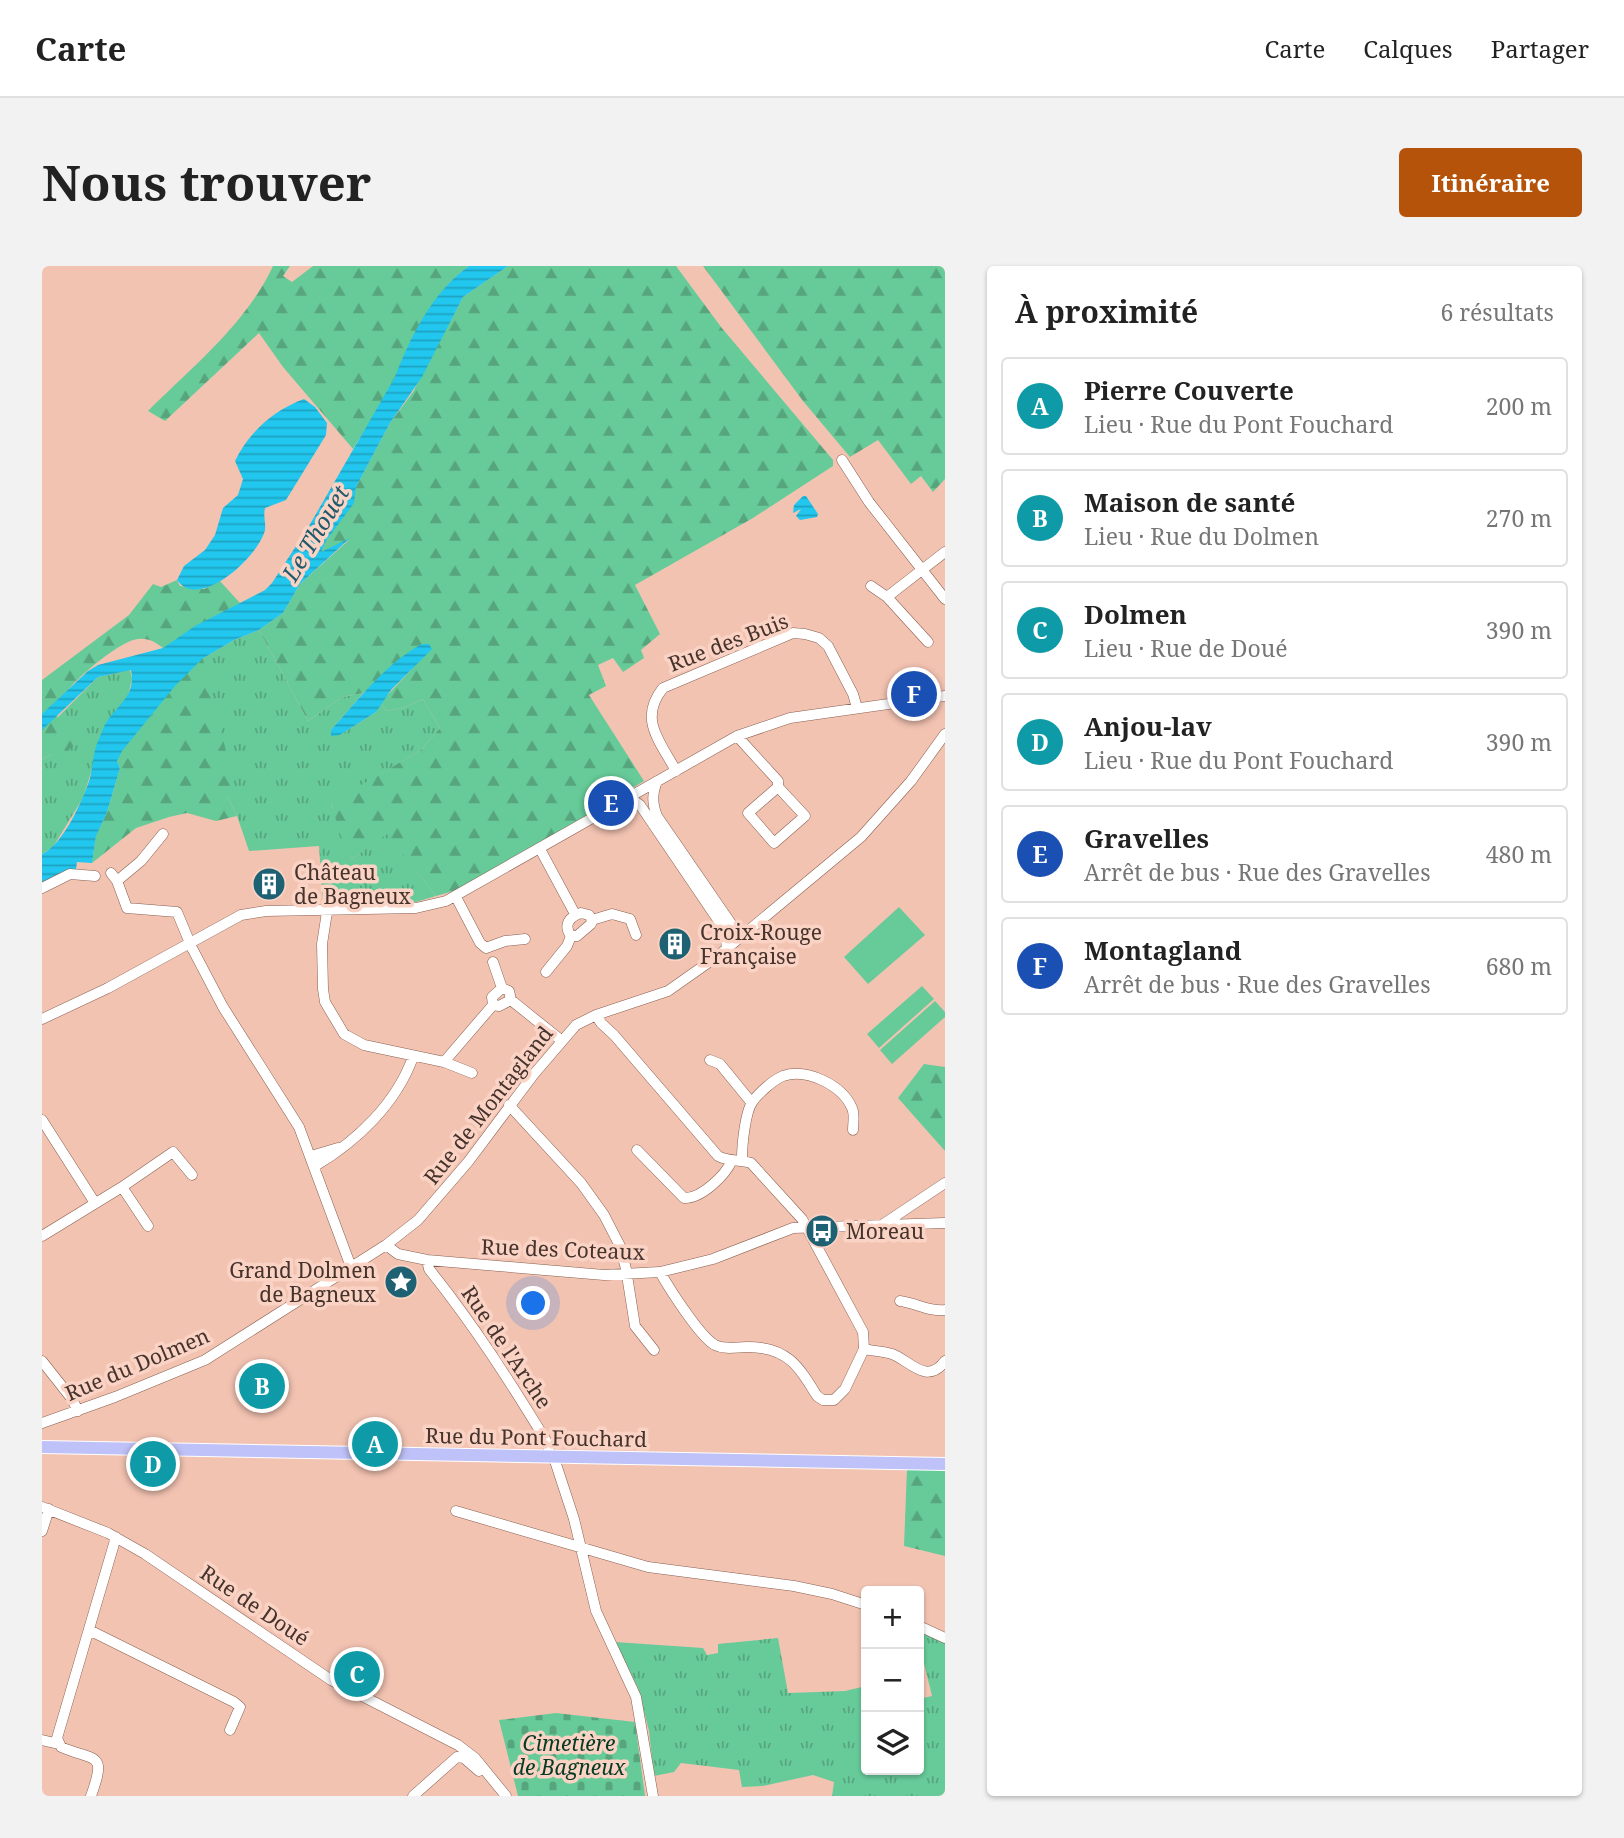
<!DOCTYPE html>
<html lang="fr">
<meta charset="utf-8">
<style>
body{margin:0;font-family:"Noto Serif",serif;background:#f2f2f2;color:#222}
.controls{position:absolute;right:21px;bottom:21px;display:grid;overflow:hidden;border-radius:7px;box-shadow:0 2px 5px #0004}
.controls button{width:63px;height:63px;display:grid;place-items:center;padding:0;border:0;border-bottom:2px solid #e0e0e0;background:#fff;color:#222;font:35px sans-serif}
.you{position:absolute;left:492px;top:1038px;width:24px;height:24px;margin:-18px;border:5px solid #fff;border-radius:50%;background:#1a73e8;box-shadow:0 0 0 10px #1a73e833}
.badge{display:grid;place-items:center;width:46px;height:46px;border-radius:50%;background:#b45309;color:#fff;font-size:23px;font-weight:700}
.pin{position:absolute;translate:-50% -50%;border:4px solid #fff;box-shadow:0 2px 7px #0006}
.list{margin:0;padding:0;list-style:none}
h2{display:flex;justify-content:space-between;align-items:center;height:91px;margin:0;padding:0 28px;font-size:30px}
h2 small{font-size:23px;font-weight:400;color:#767676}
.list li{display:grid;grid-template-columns:46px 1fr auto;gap:21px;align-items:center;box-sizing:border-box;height:98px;margin:0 14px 14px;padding:0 14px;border:2px solid #e0e0e0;border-radius:7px}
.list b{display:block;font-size:26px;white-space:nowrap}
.list p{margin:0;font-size:23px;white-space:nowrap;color:#767676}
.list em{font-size:23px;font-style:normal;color:#767676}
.icon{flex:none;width:38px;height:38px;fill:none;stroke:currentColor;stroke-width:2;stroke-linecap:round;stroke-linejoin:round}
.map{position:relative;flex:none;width:903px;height:1530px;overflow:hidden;border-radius:7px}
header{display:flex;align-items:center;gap:42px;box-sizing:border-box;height:98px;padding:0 35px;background:#fff;border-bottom:2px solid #e0e0e0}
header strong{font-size:33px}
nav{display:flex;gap:38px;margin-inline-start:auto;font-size:24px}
.intro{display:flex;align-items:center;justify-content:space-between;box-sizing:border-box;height:168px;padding:0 42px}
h1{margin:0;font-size:49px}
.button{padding:18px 32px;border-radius:7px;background:#b45309;color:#fff;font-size:24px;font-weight:700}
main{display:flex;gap:42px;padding:0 42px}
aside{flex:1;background:#fff;border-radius:7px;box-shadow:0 2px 5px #0004}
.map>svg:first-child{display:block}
.grass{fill:url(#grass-tufts)}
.forest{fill:url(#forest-firs)}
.cemetery{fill:url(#cemetery-stones)}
.green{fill:#67cb99}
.water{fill:url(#water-rules)}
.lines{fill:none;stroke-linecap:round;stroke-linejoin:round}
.minor-casing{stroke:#895f50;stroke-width:11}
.major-casing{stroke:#fff;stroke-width:14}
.minor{stroke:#fff;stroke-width:10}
.major{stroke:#bfc2f8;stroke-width:12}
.labels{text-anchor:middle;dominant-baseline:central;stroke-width:7;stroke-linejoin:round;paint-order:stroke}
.street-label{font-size:21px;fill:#46332c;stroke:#fad3c5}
.poi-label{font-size:21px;fill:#46332c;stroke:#fad3c5;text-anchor:start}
.park-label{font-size:21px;font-style:italic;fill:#063a24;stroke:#fad3c5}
.water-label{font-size:23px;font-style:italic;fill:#1e5a6b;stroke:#fad3c5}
</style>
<header>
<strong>Carte</strong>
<nav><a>Carte</a><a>Calques</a><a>Partager</a></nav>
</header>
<div class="intro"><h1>Nous trouver</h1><a class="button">Itinéraire</a></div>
<main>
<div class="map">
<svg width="903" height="1530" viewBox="0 0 903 1530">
<defs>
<pattern id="grass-tufts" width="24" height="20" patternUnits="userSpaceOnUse" patternTransform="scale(1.75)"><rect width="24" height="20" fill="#67cb99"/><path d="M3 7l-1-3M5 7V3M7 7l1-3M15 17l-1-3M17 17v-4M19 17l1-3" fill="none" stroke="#57a57d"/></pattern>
<pattern id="forest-firs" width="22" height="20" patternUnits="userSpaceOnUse" patternTransform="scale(1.75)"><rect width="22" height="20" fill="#67cb99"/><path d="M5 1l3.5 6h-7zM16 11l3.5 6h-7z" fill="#57a57d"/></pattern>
<pattern id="cemetery-stones" width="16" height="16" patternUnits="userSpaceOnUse" patternTransform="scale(1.75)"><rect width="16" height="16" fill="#67cb99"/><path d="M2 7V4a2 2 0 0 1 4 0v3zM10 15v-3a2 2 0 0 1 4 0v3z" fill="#57a57d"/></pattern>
<pattern id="water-rules" width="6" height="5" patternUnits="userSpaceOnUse" patternTransform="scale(1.75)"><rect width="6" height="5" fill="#21c7ee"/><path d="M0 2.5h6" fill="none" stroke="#1fa2c1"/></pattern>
</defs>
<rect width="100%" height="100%" fill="#f3c3b2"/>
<path class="grass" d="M217,364L266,455L300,431L321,427L289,464L298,469L334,446L339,436L344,445L361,442L381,433L398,462L379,484L289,538L310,593L345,567L394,630L374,636H281L277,580L207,585L195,550L185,530L160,393L192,374Z
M88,404L90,413L85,434L65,455L41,532L11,581L0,588V493L11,488H22L37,461L15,452L56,411Z
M877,1365L903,1377V1530H790L792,1516L771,1509L721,1520L700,1521L697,1504L639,1497L632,1506L612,1510L607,1465L596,1422L573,1376L661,1382L665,1389L676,1387V1378L736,1372L746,1427L803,1425L824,1420V1504H877V1433L890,1430L877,1377Z"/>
<path class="forest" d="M231,0H248L241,10L250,16L271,0H427C389,26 373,72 353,112C341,137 325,160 311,183L241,101L217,67L123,155L106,145C151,100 204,58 231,0Z
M466,0H634L679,61L791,194V200L711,252L593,319L618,368L599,384L602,392L581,406L571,392L556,399L564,420L547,429L602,515L422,622L394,630L345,568L310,593L298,568L289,537L379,484L398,462L381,433L361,442L344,445L339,436L370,403L337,414L321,427L300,431L266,455L217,364L241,347L258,318L307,274L278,287L284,275L311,237L314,221L348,157L371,126L421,31Z
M661,0H903V213L891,226L879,210L869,218L836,174L808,191L761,135Z
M135,314L138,320L162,323L178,315L198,337L153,361L193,521L185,530L195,550L174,555L145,547L127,551L94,562L50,597L54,569L65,546L78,502L75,495L121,382C113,376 107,372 96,373C79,374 30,415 22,430C18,436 17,445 15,451L37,460L34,478L22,488H11L0,493V414L87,349L111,318L119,321Z
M882,798L903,801V885L856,832Z
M865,1203L903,1204V1290L862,1280Z"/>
<path class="cemetery" d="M514,1447L593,1456L603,1530H476L457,1454Z"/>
<path class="green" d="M857,641L883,669L826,718L802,691Z
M880,720L892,733L837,782L825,768Z
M893,735L903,746V751L850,798L838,784Z"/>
<path class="water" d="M427,0H466L421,31L380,111L348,157L314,221L312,237L284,275L279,286L308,272L258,318L241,347L217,364L192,374L160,393L133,420L80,485L75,495L78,502L65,546L54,570L50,597L35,596L34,603L0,619V588C21,579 41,534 48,512C51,500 51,486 56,475C59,469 61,461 65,455C77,438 94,429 89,404L56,411L0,464V448L46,405L56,399L121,382L153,360L223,324L230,317L267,260L353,111C368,71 392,24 427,0Z
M262,133L273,141L285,157L284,169L244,234L223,242C221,250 224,257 223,264C217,290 157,346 135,314L142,300L163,284L173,269L181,242L196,229L201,213L193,195C207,166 232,144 262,133Z
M761,230H764L776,248L775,251L758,254L754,250L759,243L751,247L752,239Z
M380,378H387L390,383L349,424L334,446L298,469L289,470V464C316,434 344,397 380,378Z"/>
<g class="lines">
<defs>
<path id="minor" d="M800,194L827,236L903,333
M829,320L845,331L886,376
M845,331L903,286
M695,470L736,515V521L763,550L732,577L706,547L736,521
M634,505C618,475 596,453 621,422L751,367L763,368L777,372L786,380L811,428L815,442
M615,515C610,528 610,537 615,550L699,672
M587,531L598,539L678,657L683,667L685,683
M498,583L533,648
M69,607L75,615L85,642L135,646L150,682L181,741L257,861L309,1001
M75,615L99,595L121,568
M0,622L28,608L53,610
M414,631L438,677L444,682L463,675L483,673
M285,646L280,678L281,723L283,736L302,768L322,779L402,796L430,807
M539,647L547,649L550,654L549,658L535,670H529C521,659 527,651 539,647Z
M550,654L570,648L588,653L594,669
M451,696L460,722
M504,706L525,680L529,670
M469,734L520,775
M554,749L559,757L572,769L676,890C686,896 698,893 709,897L760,953L821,1066L822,1083L803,1123L792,1134H781L775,1130C756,1099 745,1081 705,1081C695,1081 683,1084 673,1079C658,1071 627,1022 618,1006
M0,753L66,722L199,649L224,645L374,642L404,635L695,470L748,452L903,430
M668,794L678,798L709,836
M402,796L451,739L450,731L460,722L467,725L469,734L457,740L451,739
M467,839L539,917L562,949L578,980L584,1003L593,1060L612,1084
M0,854L53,937
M595,884L642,932C659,933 684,909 690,894
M269,890L296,882
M700,893C700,880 703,845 711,835C717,827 731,814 741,810C765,802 800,819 810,842C813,848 811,858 811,864
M273,900C315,875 354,838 371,791
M80,921L131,886L150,909
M840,959L903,917
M0,970L80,921L106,960
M344,979L356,988L385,994L562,1009L618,1006L671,993L751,962L903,957
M385,994L387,1003C432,1059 469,1117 506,1178L508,1191
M858,1035C874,1037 888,1046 903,1044
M822,1083C830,1085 841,1085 850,1088C867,1094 885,1120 903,1095
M0,1095L30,1133L36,1145
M0,1157L73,1131L163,1094L344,979L376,954L426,896L492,808L534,759L554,749L626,725L677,689L819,571L869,515L903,468
M512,1192L532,1253L554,1345L594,1431L611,1530
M0,1241L66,1267L103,1288L289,1414L416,1479L433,1492L464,1530
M414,1245L606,1301L752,1320L790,1328L824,1339
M0,1265L7,1243
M877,1360L903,1372
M47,1364L192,1436L198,1441L188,1464
M0,1474L17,1478
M49,1530C65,1485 54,1496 19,1481L15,1472L74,1271
M371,1530L415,1491L422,1492L437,1505"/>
<path id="major" d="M0,1181L903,1198"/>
</defs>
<use href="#minor" class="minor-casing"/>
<use href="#major" class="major-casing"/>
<use href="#minor" class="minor"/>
<use href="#major" class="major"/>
</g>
<defs>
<symbol id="building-disc" viewBox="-11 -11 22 22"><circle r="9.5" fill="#1d6173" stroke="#fad3c5"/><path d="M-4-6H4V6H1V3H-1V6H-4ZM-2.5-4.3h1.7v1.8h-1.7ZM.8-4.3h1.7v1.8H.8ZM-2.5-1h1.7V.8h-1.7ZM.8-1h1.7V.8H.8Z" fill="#fff"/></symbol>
<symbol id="bus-disc" viewBox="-11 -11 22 22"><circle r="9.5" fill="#1d6173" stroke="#fad3c5"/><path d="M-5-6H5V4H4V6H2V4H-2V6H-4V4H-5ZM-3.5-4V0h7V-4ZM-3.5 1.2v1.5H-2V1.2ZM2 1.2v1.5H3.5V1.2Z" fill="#fff"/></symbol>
<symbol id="sight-disc" viewBox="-11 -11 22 22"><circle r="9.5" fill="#1d6173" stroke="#fad3c5"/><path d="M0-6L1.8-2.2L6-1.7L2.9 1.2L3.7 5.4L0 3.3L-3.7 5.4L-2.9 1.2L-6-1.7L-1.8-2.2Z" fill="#fff"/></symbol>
</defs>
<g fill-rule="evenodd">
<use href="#building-disc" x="208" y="599" width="38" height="38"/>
<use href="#building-disc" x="614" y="659" width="38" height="38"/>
<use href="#bus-disc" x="761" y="946" width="38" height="38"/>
<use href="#sight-disc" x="340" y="997" width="38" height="38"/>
</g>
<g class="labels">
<g class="street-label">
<text transform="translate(686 376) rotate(-21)">Rue des Buis</text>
<text transform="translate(446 839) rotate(-52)">Rue de Montagland</text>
<text transform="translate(521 983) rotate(2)">Rue des Coteaux</text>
<text transform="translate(465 1081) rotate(56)">Rue de l'Arche</text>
<text transform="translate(95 1098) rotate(-23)">Rue du Dolmen</text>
<text transform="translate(494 1171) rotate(1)">Rue du Pont Fouchard</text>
<text transform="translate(213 1339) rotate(34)">Rue de Doué</text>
</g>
<g class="poi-label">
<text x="252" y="606">Château<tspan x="252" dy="24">de Bagneux</tspan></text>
<text x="658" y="666">Croix-Rouge<tspan x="658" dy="24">Française</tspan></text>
<text x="804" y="965">Moreau</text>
<text x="334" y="1004" text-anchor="end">Grand Dolmen<tspan x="334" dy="24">de Bagneux</tspan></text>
</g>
<g class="park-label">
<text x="527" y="1477">Cimetière<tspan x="527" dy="24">de Bagneux</tspan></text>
</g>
<g class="water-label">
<text transform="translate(273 267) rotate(-59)">Le Thouet</text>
</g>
</g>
</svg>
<div class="controls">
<button>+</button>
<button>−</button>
<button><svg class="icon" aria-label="layers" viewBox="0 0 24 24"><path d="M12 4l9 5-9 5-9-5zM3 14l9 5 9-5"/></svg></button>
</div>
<div class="you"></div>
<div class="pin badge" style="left:333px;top:1178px;background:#0f9aa8">A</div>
<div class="pin badge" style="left:220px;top:1120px;background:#0f9aa8">B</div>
<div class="pin badge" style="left:315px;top:1408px;background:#0f9aa8">C</div>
<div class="pin badge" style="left:111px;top:1198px;background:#0f9aa8">D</div>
<div class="pin badge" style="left:569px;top:537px;background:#1a4fb4">E</div>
<div class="pin badge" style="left:872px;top:428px;background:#1a4fb4">F</div>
</div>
<aside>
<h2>À proximité<small>6 résultats</small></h2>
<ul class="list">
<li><span class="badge" style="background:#0f9aa8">A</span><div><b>Pierre Couverte</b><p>Lieu · Rue du Pont Fouchard</p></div><em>200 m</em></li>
<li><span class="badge" style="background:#0f9aa8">B</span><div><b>Maison de santé</b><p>Lieu · Rue du Dolmen</p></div><em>270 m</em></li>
<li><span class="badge" style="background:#0f9aa8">C</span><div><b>Dolmen</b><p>Lieu · Rue de Doué</p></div><em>390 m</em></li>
<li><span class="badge" style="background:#0f9aa8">D</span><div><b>Anjou-lav</b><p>Lieu · Rue du Pont Fouchard</p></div><em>390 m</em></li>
<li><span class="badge" style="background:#1a4fb4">E</span><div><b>Gravelles</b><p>Arrêt de bus · Rue des Gravelles</p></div><em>480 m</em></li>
<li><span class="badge" style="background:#1a4fb4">F</span><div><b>Montagland</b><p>Arrêt de bus · Rue des Gravelles</p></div><em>680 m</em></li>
</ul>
</aside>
</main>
